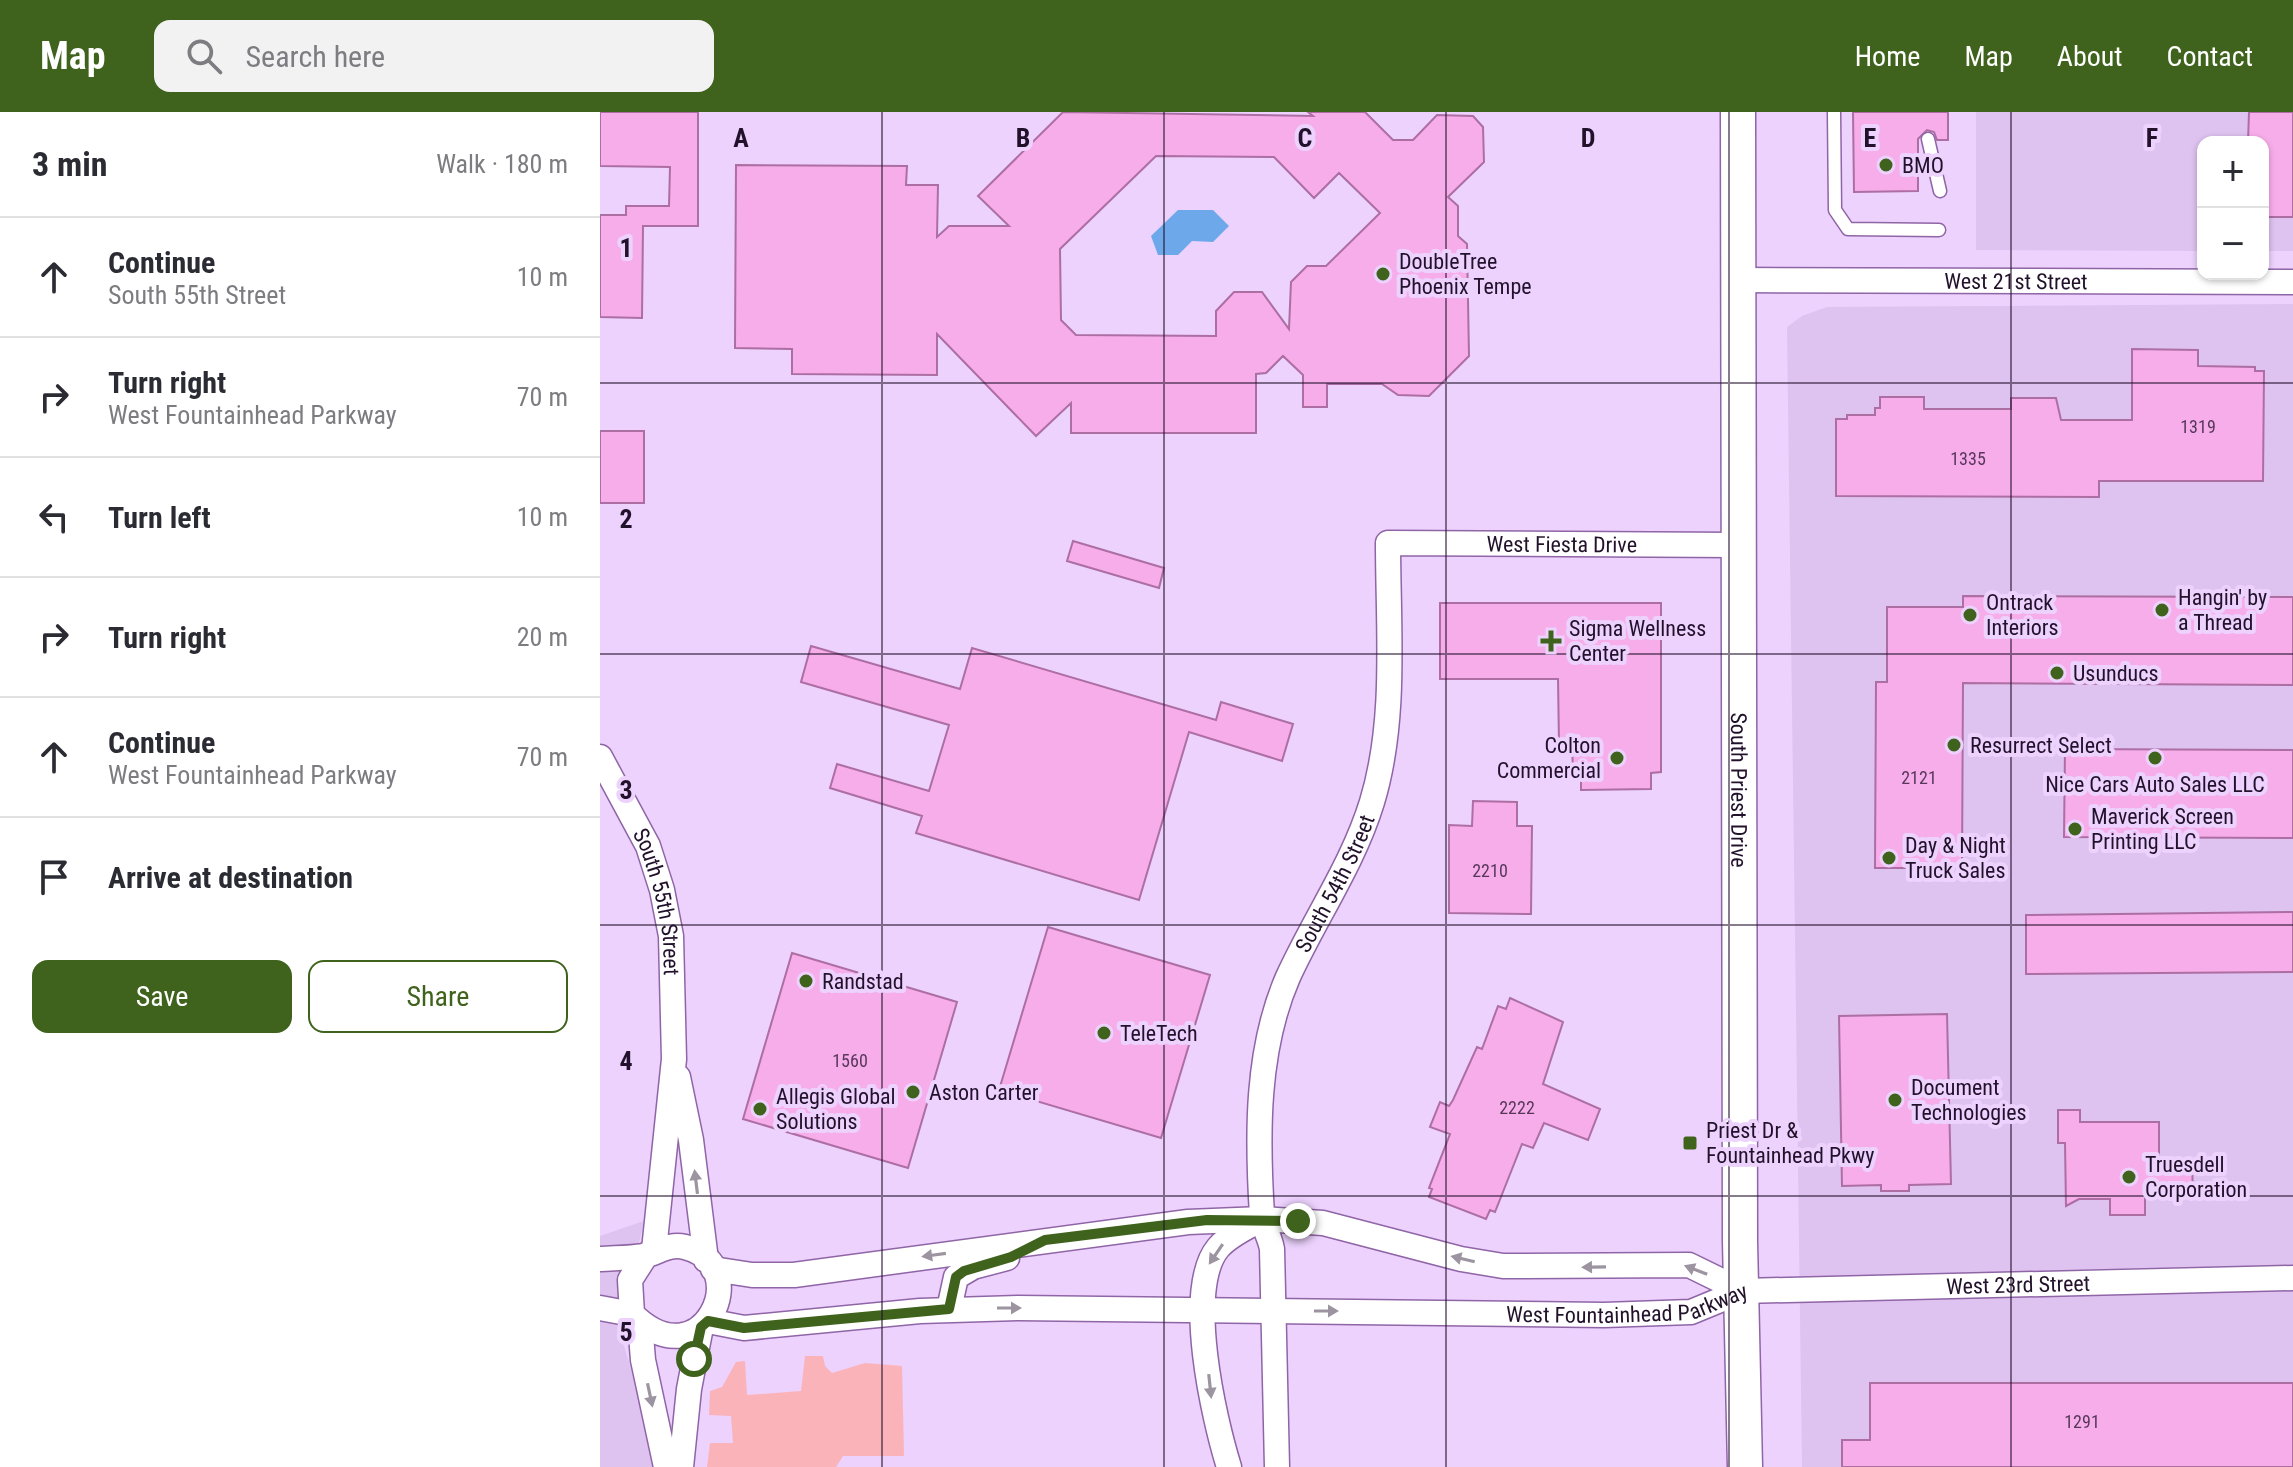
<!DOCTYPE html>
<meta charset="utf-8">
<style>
body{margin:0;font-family:"Roboto Condensed",sans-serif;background:#f2f2f3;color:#2b2b33}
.controls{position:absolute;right:24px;top:24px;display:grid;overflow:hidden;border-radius:16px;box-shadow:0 2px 6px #0004}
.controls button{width:72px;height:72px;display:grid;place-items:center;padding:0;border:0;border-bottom:2px solid #e1e1e2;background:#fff;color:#2b2b33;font:40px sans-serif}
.stop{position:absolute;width:24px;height:24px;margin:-18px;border:6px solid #3f631c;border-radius:50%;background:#fff}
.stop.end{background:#3f631c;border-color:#fff;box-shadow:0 2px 8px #0008}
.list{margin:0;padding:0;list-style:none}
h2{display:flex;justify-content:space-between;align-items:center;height:104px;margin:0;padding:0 32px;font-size:34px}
h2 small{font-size:26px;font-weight:400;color:#7c7c81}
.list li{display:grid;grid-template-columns:52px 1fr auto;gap:24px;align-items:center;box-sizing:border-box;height:120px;padding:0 32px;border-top:2px solid #e1e1e2}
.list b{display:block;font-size:30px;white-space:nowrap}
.list p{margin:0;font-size:26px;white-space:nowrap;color:#7c7c81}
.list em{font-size:26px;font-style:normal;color:#7c7c81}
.actions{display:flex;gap:16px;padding:24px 32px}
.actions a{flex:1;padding:18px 0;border:2px solid #3f631c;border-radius:16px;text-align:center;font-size:28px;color:#3f631c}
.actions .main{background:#3f631c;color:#fff}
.icon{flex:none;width:44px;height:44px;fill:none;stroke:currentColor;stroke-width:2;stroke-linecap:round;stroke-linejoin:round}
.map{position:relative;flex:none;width:1693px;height:1355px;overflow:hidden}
header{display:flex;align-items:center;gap:48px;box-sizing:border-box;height:112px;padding:0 40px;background:#3f631c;color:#fff}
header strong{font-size:38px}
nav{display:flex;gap:44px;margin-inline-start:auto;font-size:28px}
.search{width:560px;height:72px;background:#f2f2f3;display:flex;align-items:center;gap:20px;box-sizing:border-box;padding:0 28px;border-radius:16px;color:#7c7c81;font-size:30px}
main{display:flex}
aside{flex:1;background:#fff}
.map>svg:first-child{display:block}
.built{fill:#dec2f0}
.green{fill:#fbb3ba}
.water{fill:#6da8eb}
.building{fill:#f7adea;stroke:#ad6ea3;stroke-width:2;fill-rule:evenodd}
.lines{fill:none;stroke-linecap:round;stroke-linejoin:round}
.lane-casing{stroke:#8f65a6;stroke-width:15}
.street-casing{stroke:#8f65a6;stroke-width:27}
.secondary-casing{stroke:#8f65a6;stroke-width:37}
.lane{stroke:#fff;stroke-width:12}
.street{stroke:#fff;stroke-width:24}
.secondary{stroke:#fff;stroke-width:34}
.oneway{fill:#9c94a0}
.route{stroke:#3f631c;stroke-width:10}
.grid{fill:none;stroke:#22112b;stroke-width:2;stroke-opacity:0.55}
.poi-dot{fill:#3f631c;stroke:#ecd2fd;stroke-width:3}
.labels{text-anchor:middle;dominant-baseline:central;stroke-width:8;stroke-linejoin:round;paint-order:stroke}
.number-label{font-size:18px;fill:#57385b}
.poi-label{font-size:22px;fill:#22112b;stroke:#ecd2fd;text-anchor:start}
.street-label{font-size:22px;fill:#22112b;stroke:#ecd2fd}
.grid-label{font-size:26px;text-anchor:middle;font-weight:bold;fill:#22112b;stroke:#ecd2fd;stroke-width:8;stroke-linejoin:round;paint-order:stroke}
</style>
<header>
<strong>Map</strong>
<div class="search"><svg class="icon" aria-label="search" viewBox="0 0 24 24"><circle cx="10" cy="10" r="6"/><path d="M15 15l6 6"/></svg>Search here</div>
<nav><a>Home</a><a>Map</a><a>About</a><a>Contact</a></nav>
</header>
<main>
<aside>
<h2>3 min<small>Walk · 180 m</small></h2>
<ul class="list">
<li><svg class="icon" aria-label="ahead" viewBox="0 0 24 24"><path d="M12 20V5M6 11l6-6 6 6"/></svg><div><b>Continue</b><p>South 55th Street</p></div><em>10 m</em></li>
<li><svg class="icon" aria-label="right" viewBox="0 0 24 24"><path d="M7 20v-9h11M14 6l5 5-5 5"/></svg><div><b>Turn right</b><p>West Fountainhead Parkway</p></div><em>70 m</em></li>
<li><svg class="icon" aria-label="left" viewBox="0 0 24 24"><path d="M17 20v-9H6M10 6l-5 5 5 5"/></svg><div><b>Turn left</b></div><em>10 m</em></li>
<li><svg class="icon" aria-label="right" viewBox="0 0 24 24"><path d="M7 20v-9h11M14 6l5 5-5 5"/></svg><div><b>Turn right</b></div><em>20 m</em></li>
<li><svg class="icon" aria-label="ahead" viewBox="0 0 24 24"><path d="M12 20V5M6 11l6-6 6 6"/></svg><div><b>Continue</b><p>West Fountainhead Parkway</p></div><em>70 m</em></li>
<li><svg class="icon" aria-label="arrive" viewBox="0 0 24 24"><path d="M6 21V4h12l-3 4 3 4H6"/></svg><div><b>Arrive at destination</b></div></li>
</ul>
<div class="actions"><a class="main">Save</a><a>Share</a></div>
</aside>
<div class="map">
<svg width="1693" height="1355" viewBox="0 0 1693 1355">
<rect width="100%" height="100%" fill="#ecd2fd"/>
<path class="built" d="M1376,0H1693V139H1663V30H1603V139L1376,138Z
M1693,192V1355H1202L1187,215L1202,204L1227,195Z
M44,1109L19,1218L46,1306L54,1355H0V1124Z"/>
<path class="green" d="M205,1244H223L225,1254L232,1261L265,1251L302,1254L304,1344H243L236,1355H107L110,1331H133L131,1304L109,1303L110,1279L122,1275L136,1250L145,1249L147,1283L201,1279Z"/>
<path class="water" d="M578,98H613L629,114L613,130L592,129L578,143H558L551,124Z"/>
<path class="building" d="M0,0H98V114H43L42,206L0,205V103H26V94H69L70,55L0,54Z
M463,0L713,4L708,0H765L793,28H813L837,3L873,4L883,15L884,50L848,85L858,94V124L867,132L869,244L829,284L798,283L782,272H727V295H703V263L683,244L666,261L656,262V321H471V291L436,324L337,222V263L192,262V237L135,236L136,53L307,54L306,73H338L337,125L349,114H409L378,84ZM556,44L674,45L714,86L739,61L780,101L726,154H707L691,170L689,217L662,180H634L616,199V224L476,223L461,208L460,137Z
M1253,0H1348V28H1337L1334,20L1327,18L1318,27V79L1254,80Z
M1649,0H1693V105H1663V30H1648Z
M1532,237L1598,238V254L1655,255V259H1664L1663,369H1499V385L1236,384V307H1247V303H1275V296H1280V285H1324V297H1411V286H1456L1461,308H1532Z
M0,319H44V391H0Z
M473,429L564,456L559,476L467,449Z
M1363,484L1693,485V573L1363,571L1362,756H1275L1276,570H1287V495H1363Z
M840,491H1061V660L1051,661V677L981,678V661H973L972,632H959L958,567H840Z
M211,534L360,577L372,536L616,608L621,590L693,612L682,649L589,620L539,788L316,721L322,704L230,676L237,652L329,679L349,613L201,570Z
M1465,637L1693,638V726L1464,725Z
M873,689L917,690V714H932L931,802L849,801V713L872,714Z
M1693,800V860L1426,862V803Z
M448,815L610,863L561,1026L399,978Z
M192,841L357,890L308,1056L143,1007Z
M910,886L963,910L943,972L1000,997L988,1028L944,1011L933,1036L922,1032L895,1100L890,1098L886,1107L829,1085L832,1077L829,1076L850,1022L830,1015L840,990L849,994L853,988L877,935L882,937L898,894L906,897Z
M1347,902L1351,1072L1309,1073V1079H1281V1073L1242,1074L1239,904Z
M1458,998H1480V1010H1559V1048H1592L1593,1085H1545V1103H1510V1087H1479L1466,1094L1465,1031H1458Z
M1270,1271H1693V1355H1242V1328H1270Z"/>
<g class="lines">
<defs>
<path id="lane" d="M1234,0L1235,98L1248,117L1339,118
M1328,27L1340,79"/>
<g id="street">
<path id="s1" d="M1138,168L1693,170"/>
<path id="s2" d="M0,645L48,734L62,778L71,824L74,947L54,1138"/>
<path d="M78,965L91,1028L106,1148"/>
<path d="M0,1147C14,1146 30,1146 43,1144C58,1141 68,1131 85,1135C157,1153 102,1272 32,1202L30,1168L46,1143"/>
<path d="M113,1157L152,1163H194L588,1110L662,1107L723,1111L861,1147L903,1154L1089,1153L1142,1179"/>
<path d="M0,1196L32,1202"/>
<path d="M349,1197L356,1165L373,1155L407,1146"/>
<path id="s3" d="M108,1209L144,1216L320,1199L418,1196L1004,1203L1091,1200L1142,1179L1693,1166"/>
<path d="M40,1210L43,1248L66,1355"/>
<path d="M81,1355L89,1277L101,1215"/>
<path d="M629,1355C614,1307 584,1177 618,1136C629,1123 646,1116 660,1108"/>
<path id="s4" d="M677,1355L672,1137C670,1125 663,1115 662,1103C657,1024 656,938 688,865C715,806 753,752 772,690C797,608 788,516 788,431L1137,433"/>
</g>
<g id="secondary">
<path id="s5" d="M1138,0L1140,1129L1145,1355"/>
</g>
</defs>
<use href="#lane" class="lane-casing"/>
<use href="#street" class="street-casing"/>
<use href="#secondary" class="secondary-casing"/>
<use href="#lane" class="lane"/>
<use href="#street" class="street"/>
<use href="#secondary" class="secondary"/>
</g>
<defs><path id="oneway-solid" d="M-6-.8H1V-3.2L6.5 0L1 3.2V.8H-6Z" transform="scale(2)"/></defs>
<g class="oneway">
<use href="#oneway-solid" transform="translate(96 1070) rotate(-97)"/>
<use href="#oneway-solid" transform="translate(616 1142) rotate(124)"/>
<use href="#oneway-solid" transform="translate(334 1143) rotate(172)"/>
<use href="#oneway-solid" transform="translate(863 1147) rotate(-167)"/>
<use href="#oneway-solid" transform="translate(994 1155) rotate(179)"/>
<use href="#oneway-solid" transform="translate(1096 1158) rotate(-159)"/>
<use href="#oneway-solid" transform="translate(409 1196)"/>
<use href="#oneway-solid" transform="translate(726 1199)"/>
<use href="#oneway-solid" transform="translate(610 1274) rotate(84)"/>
<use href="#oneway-solid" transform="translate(50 1283) rotate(78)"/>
</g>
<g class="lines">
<path class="route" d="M94,1247L101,1215L108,1209L144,1216L349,1197L356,1165L364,1159L411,1145L445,1128L607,1108L698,1109"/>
</g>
<path class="grid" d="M282,0V1355M564,0V1355M846,0V1355M1129,0V1355M1411,0V1355M0,271H1693M0,542H1693M0,813H1693M0,1084H1693"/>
<g class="poi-dot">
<circle cx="1286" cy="53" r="8"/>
<circle cx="783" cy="162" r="8"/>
<circle cx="1562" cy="498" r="8"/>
<circle cx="1370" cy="503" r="8"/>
<path d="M947 517h8v8h8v8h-8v8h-8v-8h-8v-8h8z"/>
<circle cx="1457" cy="561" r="8"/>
<circle cx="1354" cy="633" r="8"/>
<circle cx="1017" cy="646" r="8"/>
<circle cx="1555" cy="646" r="8"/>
<circle cx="1475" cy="717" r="8"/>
<circle cx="1289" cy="746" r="8"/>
<circle cx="206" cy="869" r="8"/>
<circle cx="504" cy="921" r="8"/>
<circle cx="313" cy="980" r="8"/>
<circle cx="1295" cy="988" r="8"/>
<circle cx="160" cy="997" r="8"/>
<rect x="1082" y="1023" width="16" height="16" rx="4"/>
<circle cx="1529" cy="1065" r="8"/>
</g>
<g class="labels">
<g class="number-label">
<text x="1598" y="314">1319</text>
<text x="1368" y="346">1335</text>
<text x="1319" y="665">2121</text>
<text x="890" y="758">2210</text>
<text x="250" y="948">1560</text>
<text x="917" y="995">2222</text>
<text x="1482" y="1309">1291</text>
</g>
<g class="poi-label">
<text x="1302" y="53">BMO</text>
<text x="799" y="149">DoubleTree<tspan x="799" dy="25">Phoenix Tempe</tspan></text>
<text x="1578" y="485">Hangin' by<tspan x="1578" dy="25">a Thread</tspan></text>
<text x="1386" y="490">Ontrack<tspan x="1386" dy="25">Interiors</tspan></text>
<text x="969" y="516">Sigma Wellness<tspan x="969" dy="25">Center</tspan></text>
<text x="1473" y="561">Usunducs</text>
<text x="1001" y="633" text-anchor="end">Colton<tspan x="1001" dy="25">Commercial</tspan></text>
<text x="1370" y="633">Resurrect Select</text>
<text x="1555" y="672" text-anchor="middle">Nice Cars Auto Sales LLC</text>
<text x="1491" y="704">Maverick Screen<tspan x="1491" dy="25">Printing LLC</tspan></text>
<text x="1305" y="733">Day &amp; Night<tspan x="1305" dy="25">Truck Sales</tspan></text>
<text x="222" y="869">Randstad</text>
<text x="520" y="921">TeleTech</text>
<text x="1311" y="975">Document<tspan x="1311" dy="25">Technologies</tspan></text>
<text x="329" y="980">Aston Carter</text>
<text x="176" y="984">Allegis Global<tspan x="176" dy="25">Solutions</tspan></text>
<text x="1106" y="1018">Priest Dr &amp;<tspan x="1106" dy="25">Fountainhead Pkwy</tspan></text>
<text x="1545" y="1052">Truesdell<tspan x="1545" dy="25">Corporation</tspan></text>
</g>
<g class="street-label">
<text stroke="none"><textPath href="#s1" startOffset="278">West 21st Street</textPath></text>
<text stroke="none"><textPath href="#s4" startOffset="1124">West Fiesta Drive</textPath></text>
<text stroke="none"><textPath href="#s5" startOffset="678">South Priest Drive</textPath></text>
<text stroke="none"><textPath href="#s4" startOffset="600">South 54th Street</textPath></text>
<text stroke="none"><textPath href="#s2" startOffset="158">South 55th Street</textPath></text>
<text stroke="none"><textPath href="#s3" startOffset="1316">West 23rd Street</textPath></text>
<text stroke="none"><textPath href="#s3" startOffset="922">West Fountainhead Parkway</textPath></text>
</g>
</g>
<g class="grid-label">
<text x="141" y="35">A</text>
<text x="423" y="35">B</text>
<text x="705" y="35">C</text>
<text x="988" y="35">D</text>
<text x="1270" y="35">E</text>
<text x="1552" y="35">F</text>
<text x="26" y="145">1</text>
<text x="26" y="416">2</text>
<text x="26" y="687">3</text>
<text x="26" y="958">4</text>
<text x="26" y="1229">5</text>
</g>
</svg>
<div class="controls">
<button>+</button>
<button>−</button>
</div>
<div class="stop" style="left:94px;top:1247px"></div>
<div class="stop end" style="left:698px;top:1109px"></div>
</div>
</main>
